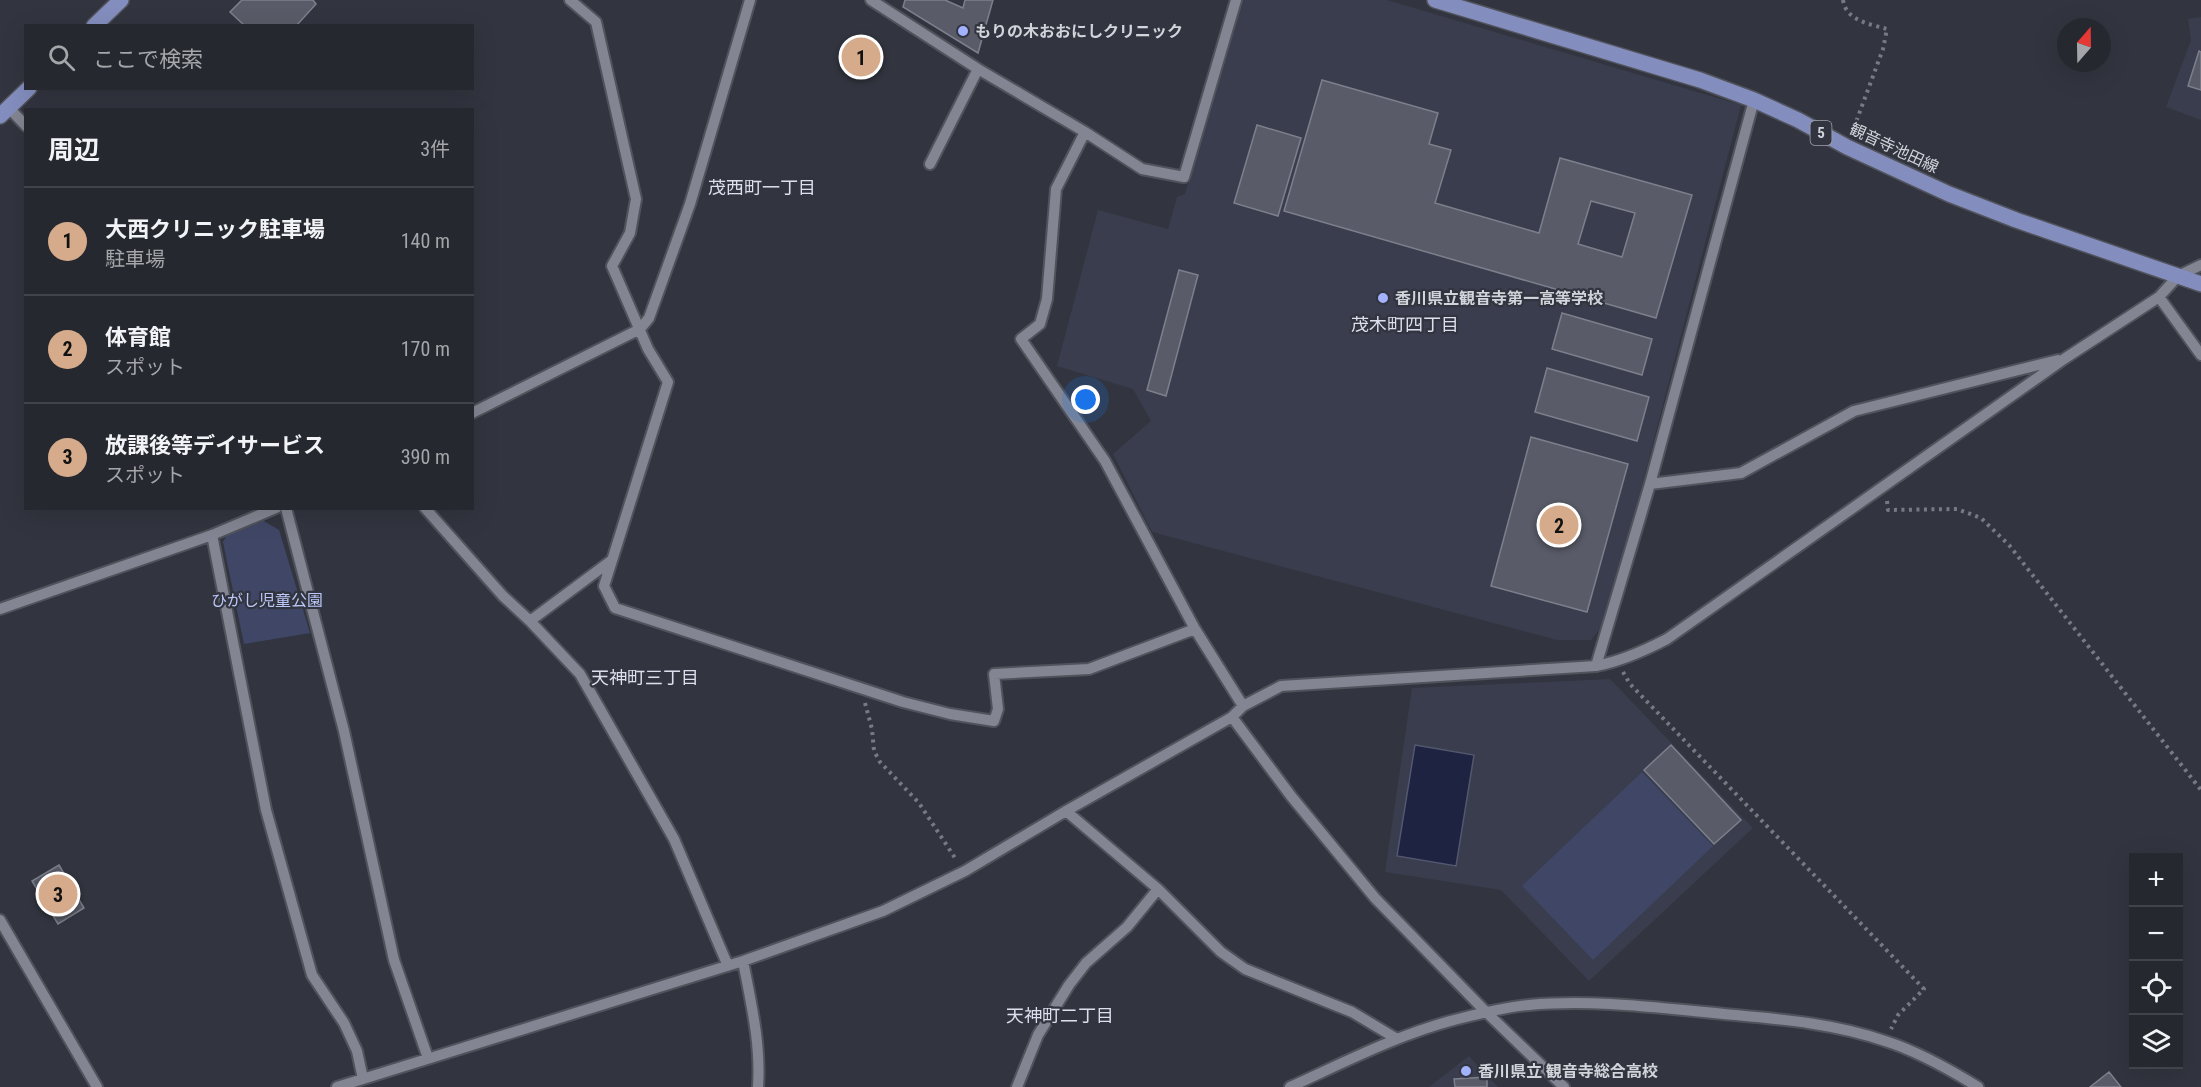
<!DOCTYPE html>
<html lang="ja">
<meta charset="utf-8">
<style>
body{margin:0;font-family:"Roboto Condensed","Noto Sans JP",sans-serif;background:#2e3037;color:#f1f3f6}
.controls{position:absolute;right:18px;bottom:18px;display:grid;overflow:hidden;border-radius:0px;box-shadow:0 6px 24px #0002}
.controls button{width:54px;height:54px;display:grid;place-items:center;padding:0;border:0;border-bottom:2px solid #42444b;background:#26282f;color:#f1f3f6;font:30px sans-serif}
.compass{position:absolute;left:2057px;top:18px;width:54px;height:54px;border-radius:50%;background:#26282f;box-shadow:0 6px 24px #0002;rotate:20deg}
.you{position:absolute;left:1086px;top:400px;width:21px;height:21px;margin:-15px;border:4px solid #fff;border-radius:50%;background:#1a73e8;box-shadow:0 0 0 9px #1a73e833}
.badge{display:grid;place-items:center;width:39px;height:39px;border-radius:50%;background:#d6ab8b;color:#111;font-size:20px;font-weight:700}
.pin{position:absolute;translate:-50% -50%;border:3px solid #fff;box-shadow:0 2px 6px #0006}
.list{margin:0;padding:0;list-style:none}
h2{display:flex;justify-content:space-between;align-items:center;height:78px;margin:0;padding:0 24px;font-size:26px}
h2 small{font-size:20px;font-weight:400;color:#a4a6aa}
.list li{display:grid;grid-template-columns:39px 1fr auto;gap:18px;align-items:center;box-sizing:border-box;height:108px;padding:0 24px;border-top:2px solid #42444b}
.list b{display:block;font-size:22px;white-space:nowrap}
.list p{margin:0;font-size:20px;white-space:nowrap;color:#a4a6aa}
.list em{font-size:20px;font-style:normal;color:#a4a6aa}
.icon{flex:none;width:33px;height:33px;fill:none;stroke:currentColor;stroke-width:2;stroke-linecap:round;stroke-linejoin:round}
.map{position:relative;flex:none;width:2201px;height:1087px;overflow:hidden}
.search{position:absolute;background:#26282f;box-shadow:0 6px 24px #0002;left:24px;top:24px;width:450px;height:66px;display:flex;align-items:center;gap:15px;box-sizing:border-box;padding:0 21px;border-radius:0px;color:#a4a6aa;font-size:22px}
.panel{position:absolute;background:#26282f;box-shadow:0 6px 24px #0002;left:24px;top:108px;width:450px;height:402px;border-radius:0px}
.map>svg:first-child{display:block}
.built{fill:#393d4d}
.green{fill:#404766}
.water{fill:#1d2341;stroke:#53586f;stroke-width:1.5}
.building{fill:#595c68;stroke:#7d808c;stroke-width:1.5;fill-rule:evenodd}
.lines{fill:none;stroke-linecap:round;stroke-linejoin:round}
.minor-casing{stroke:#51535c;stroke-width:14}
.major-casing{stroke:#51535c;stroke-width:18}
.path{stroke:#787a83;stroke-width:4;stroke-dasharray:3 4.5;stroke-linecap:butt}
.minor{stroke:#838692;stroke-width:10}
.major{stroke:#848ebe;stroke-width:15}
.poi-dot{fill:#a2b2fd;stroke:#32353f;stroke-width:2}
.labels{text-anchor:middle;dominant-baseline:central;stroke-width:4.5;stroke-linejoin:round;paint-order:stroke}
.shield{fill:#32353f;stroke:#a2a4ac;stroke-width:1.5}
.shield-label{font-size:15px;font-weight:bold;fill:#d2d4db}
.poi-label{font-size:16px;font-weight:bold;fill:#d2d4db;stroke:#32353f;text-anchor:start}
.street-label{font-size:16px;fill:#d2d4db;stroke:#32353f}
.park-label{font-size:16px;fill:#bbc7f7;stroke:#32353f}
.neighbourhood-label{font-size:18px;fill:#dcdfed;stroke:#32353f}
</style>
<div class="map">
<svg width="2201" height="1087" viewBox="0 0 2201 1087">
<rect width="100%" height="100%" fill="#32353f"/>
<path class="built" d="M1242,0H1387L1741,105L1607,620L1591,640H1557L1152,532L1113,454L1151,421L1133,389L1057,366L1098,210L1168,229L1177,197L1185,194Z
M2201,17V120L2166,107L2191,40L2188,19Z
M1610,679L1753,828L1589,981L1501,890L1385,872L1412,688Z
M1469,1056L1498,1087H1429Z"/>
<path class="green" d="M262,520L279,530L310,633L244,644L223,542L228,533Z
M1642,772L1713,846L1593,960L1522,886Z"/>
<path class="water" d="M1415,745L1474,755L1456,866L1397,856Z"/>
<path class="building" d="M242,0H313L316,4L296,26H245L230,12Z
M905,0H945L963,8L965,0H993L978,53L903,7Z
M2199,51L2201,52V90L2188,86Z
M1322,80L1438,113L1429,144L1451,150L1435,203L1539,233L1560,158L1692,195L1656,318L1284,211ZM1591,201L1635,213L1622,257L1578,244Z
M1257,125L1301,138L1278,216L1234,203Z
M1179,270L1198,275L1166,396L1147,390Z
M1562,313L1652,339L1642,375L1552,349Z
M1547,368L1649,397L1637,441L1535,412Z
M1531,437L1628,464L1587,612L1491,586Z
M1671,745L1741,820L1714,844L1644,770Z
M59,865L84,908L58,924L32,881Z
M2109,1072L2121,1087H2090Z
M1487,1077V1087H1455L1454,1079Z"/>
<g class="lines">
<defs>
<path id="minor" d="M570,0L596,22L636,199L630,233L612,266L648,349L668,382L604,586L615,608L903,702L950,714L994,721L998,709L994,674L1089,669L1195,629
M871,0L978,69L1085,132L1142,169L1184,177L1236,0
M9,108L26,126
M1085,132L1056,189L1047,299L1040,324L1021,339L1105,461L1195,629L1243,706
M930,164L978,69
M2159,297L2201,355
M472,413L640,329L649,318L690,204L750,0
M1650,484L1741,473L1854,411L2058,360
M286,508L344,731L394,960L428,1058
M425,508L503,596L530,621L580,674L674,839L728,966
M212,535L266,810L312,975L344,1023L357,1051L363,1079
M0,609L212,535L276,508
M530,621L612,560
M1596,666L1650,484L1754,100
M1232,717L1291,796L1375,898L1487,1013L1564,1087
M1066,811L1158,889L1221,952L1245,969L1352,1012L1397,1039
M0,920L97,1087
M743,961C751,1003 761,1044 758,1087
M337,1087L743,961L883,911L965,871L1066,811L1232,717L1243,706L1281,686L1596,666C1622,661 1644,651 1667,639L2064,359L2159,297L2178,276L2201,265
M1017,1087L1038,1035L1069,985L1086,963L1127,927L1158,889
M1290,1087C1343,1063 1397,1035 1454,1020C1478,1014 1504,1007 1529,1005C1594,999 1659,1008 1724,1014C1778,1019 1833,1023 1885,1041C1917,1051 1949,1069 1978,1087"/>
<path id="major" d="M1435,0L1700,80L1754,100L1798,120L1847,147L1949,194L2016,220L2201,284
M94,26L121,0
M0,116L29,88"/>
</defs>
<use href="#minor" class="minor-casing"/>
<use href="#major" class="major-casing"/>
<path class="path" d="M1843,0C1846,21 1870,24 1887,29L1883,49L1852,133
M1887,501L1888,510L1957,509L1981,518L2009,545L2201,790
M1623,672L1630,684L1924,989L1898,1015L1891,1029
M865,703L872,729L874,751L880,762L919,803L957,861"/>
<use href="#minor" class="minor"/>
<use href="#major" class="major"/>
</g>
<g class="poi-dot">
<circle cx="963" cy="31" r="6"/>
<circle cx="1383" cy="298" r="6"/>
<circle cx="1466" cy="1071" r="6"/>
</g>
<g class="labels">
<rect class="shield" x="1810.5" y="121" width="21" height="24" rx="4.5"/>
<g class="shield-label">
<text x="1821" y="133">5</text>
</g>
<g class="poi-label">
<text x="975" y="31">もりの木おおにしクリニック</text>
<text x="1395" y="298">香川県立観音寺第一高等学校</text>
<text x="1478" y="1071">香川県立 観音寺総合高校</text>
</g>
<g class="street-label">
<text transform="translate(1894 148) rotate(25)">観音寺池田線</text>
</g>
<g class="park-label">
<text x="267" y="600">ひがし児童公園</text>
</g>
<g class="neighbourhood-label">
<text x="762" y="187">茂西町一丁目</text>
<text x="1405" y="324">茂木町四丁目</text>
<text x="645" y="677">天神町三丁目</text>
<text x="1060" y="1015">天神町二丁目</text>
</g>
</g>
</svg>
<div class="controls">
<button>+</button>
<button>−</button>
<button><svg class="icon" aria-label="locate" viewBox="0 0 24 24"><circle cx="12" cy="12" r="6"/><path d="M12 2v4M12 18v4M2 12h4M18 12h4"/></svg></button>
<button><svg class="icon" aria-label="layers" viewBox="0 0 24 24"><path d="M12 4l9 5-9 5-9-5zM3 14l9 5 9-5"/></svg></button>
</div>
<svg class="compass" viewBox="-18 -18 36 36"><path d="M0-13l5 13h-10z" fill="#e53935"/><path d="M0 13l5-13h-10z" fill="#a4a6aa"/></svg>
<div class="you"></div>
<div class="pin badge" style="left:861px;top:57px">1</div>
<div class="pin badge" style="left:1559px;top:525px">2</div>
<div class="pin badge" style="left:58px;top:894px">3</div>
<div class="search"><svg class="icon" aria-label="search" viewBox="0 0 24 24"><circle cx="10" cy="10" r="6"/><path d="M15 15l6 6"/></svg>ここで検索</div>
<section class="panel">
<h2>周辺<small>3件</small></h2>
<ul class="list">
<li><span class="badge">1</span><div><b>大西クリニック駐車場</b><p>駐車場</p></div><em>140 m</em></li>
<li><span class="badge">2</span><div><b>体育館</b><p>スポット</p></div><em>170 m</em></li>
<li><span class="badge">3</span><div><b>放課後等デイサービス</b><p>スポット</p></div><em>390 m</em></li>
</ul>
</section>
</div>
